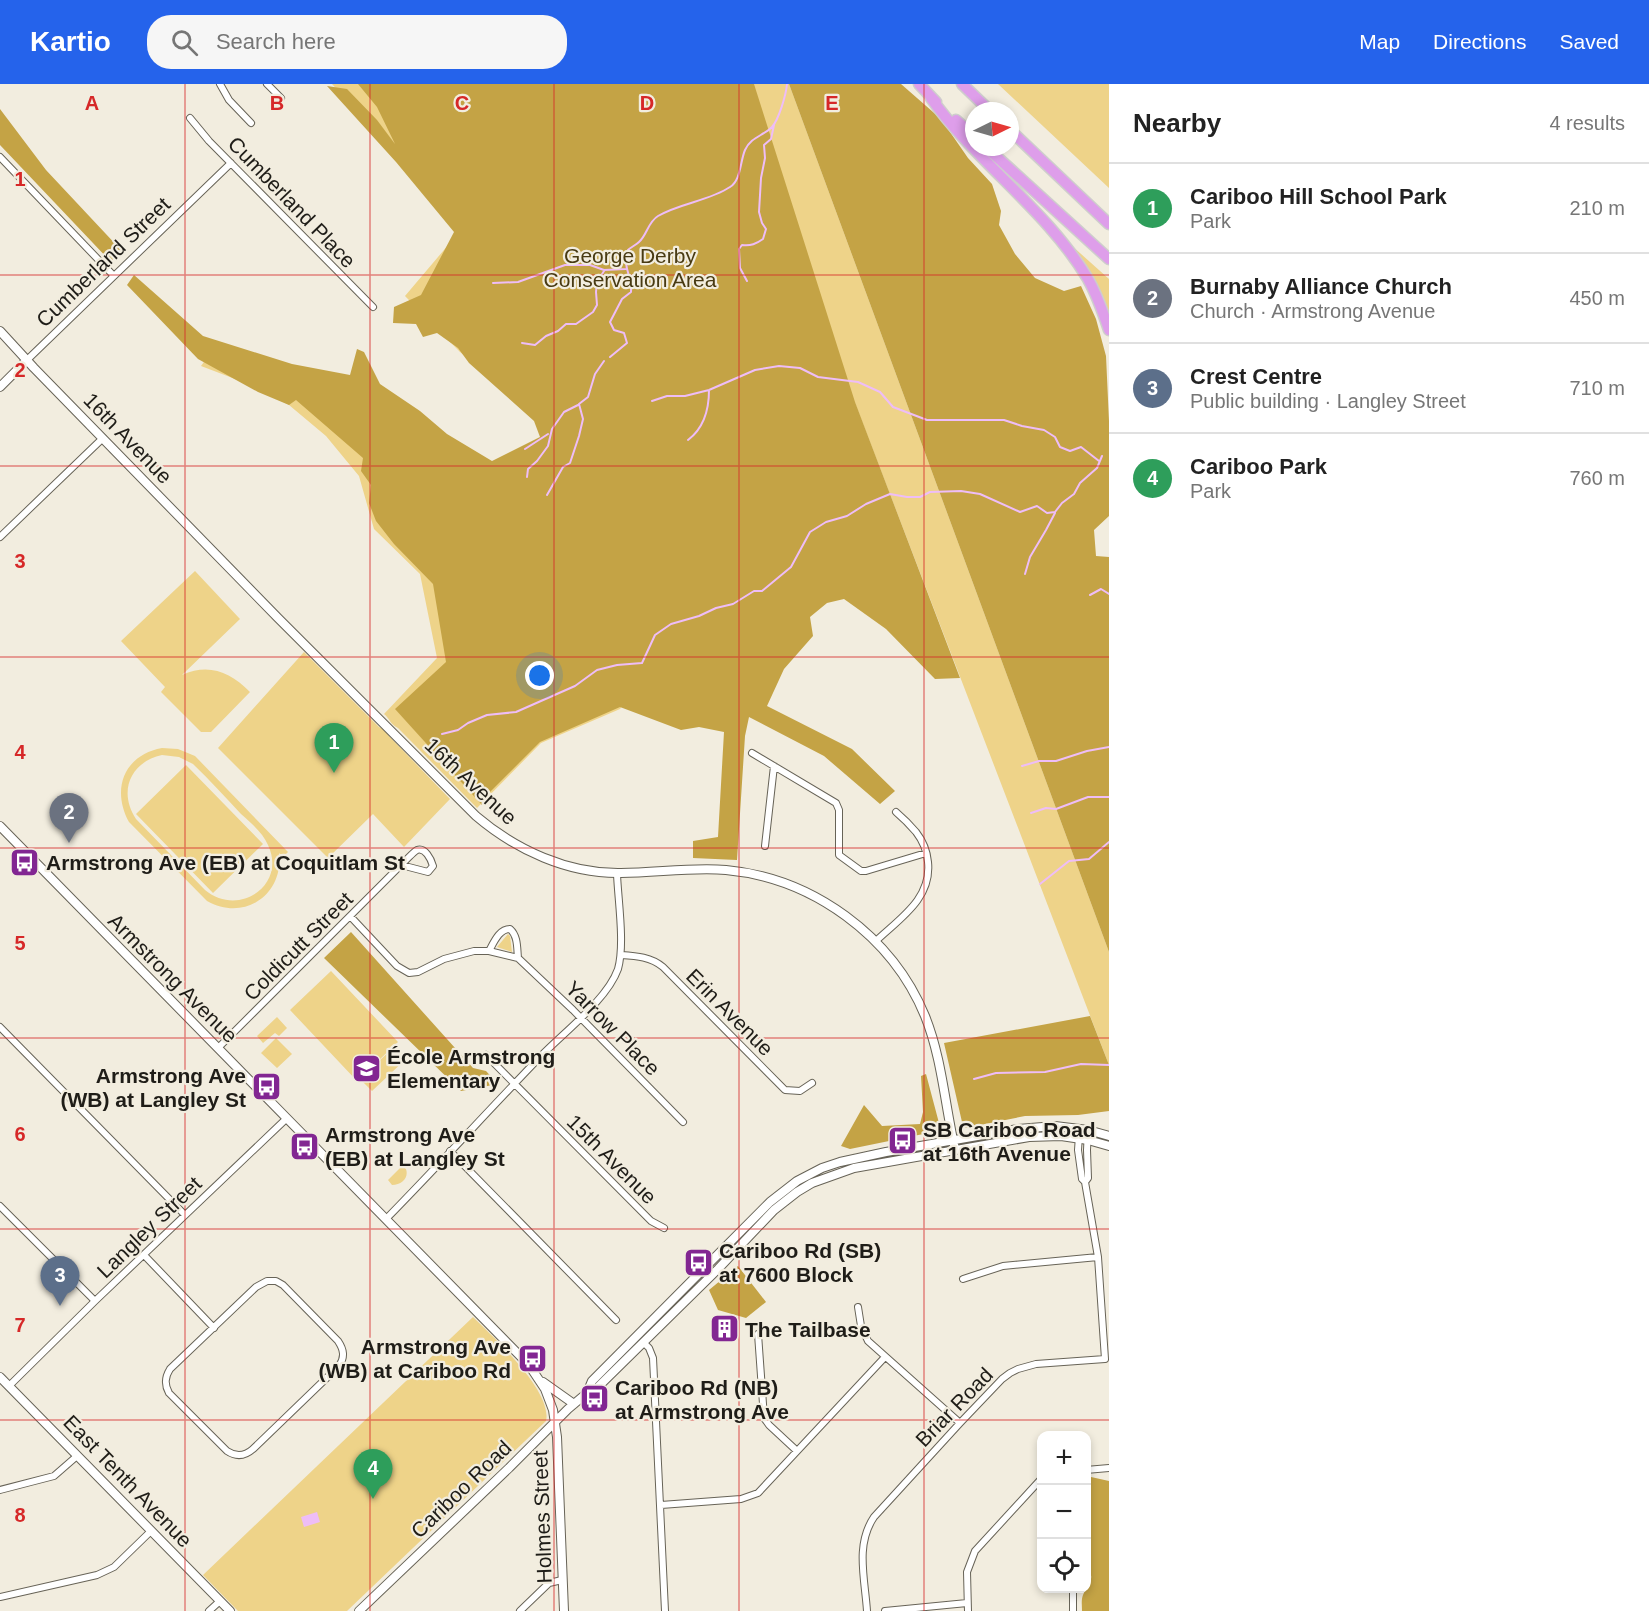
<!DOCTYPE html>
<meta charset="utf-8">
<style>
body{margin:0;font-family:Arial,sans-serif;background:#f6f6f6;color:#222}
.controls{position:absolute;right:18px;bottom:18px;display:grid;overflow:hidden;border-radius:12px;box-shadow:0 3px 9px #0003}
.controls button{width:54px;height:54px;display:grid;place-items:center;padding:0;border:0;border-bottom:2px solid #e0e0e0;background:#fff;color:#222;font:30px sans-serif}
.compass{position:absolute;left:965px;top:18px;width:54px;height:54px;border-radius:50%;background:#fff;box-shadow:0 3px 9px #0003;rotate:85deg}
.you{position:absolute;left:540px;top:592px;width:21px;height:21px;margin:-15px;border:4px solid #fff;border-radius:50%;background:#1a73e8;box-shadow:0 0 0 9px #1a73e833}
.badge{display:grid;place-items:center;width:39px;height:39px;border-radius:50%;background:#2563eb;color:#fff;font-size:20px;font-weight:700}
.pin{position:absolute;translate:-50% -50px;filter:drop-shadow(0 2px 3px #0008)}
.pin::after{content:'';position:absolute;top:32px;width:21px;height:18px;background:inherit;clip-path:polygon(0 0,100% 0,50% 100%)}
.list{margin:0;padding:0;list-style:none}
h2{display:flex;justify-content:space-between;align-items:center;height:78px;margin:0;padding:0 24px;font-size:26px}
h2 small{font-size:20px;font-weight:400;color:#767676}
.list li{display:grid;grid-template-columns:39px 1fr auto;gap:18px;align-items:center;box-sizing:border-box;height:90px;padding:0 24px;border-top:2px solid #e0e0e0}
.list b{display:block;font-size:22px;white-space:nowrap}
.list p{margin:0;font-size:20px;white-space:nowrap;color:#767676}
.list em{font-size:20px;font-style:normal;color:#767676}
.icon{flex:none;width:33px;height:33px;fill:none;stroke:currentColor;stroke-width:2;stroke-linecap:round;stroke-linejoin:round}
.map{position:relative;flex:none;width:1109px;height:1527px;overflow:hidden}
header{display:flex;align-items:center;gap:36px;box-sizing:border-box;height:84px;padding:0 30px;background:#2563eb;color:#fff}
header strong{font-size:28px}
nav{display:flex;gap:33px;margin-inline-start:auto;font-size:21px}
.search{width:420px;height:54px;background:#f6f6f6;display:flex;align-items:center;gap:15px;box-sizing:border-box;padding:0 21px;border-radius:24px;color:#767676;font-size:22px}
main{display:flex}
aside{flex:1;background:#fff}
.map>svg:first-child{display:block}
.green{fill:#eed389;fill-rule:evenodd}
.forest{fill:#c4a345}
.water{fill:#eebdf7}
.lines{fill:none;stroke-linecap:round;stroke-linejoin:round}
.stream{stroke:#eebdf7;stroke-width:2}
.street-casing{stroke:#676357;stroke-width:8}
.secondary-casing{stroke:#676357;stroke-width:10}
.highway-casing{stroke:#cecdcc;stroke-width:13}
.street{stroke:#fff;stroke-width:6}
.secondary{stroke:#fff;stroke-width:8}
.highway{stroke:#de9eea;stroke-width:10}
.grid{fill:none;stroke:#d62828;stroke-width:1.5;stroke-opacity:0.55}
.labels{text-anchor:middle;dominant-baseline:central;stroke-width:4.5;stroke-linejoin:round;paint-order:stroke}
.street-label{font-size:21px;fill:#1f1d18;stroke:#f2eddf}
.park-label{font-size:21px;fill:#483a12;stroke:#f2eddf}
.poi-label{font-size:21px;font-weight:bold;fill:#1f1d18;stroke:#f2eddf;text-anchor:start}
.grid-label{font-size:20px;text-anchor:middle;font-weight:bold;fill:#d62828;stroke:#f2eddf;stroke-width:4.5;stroke-linejoin:round;paint-order:stroke}
</style>
<header>
<strong>Kartio</strong>
<div class="search"><svg class="icon" aria-label="search" viewBox="0 0 24 24"><circle cx="10" cy="10" r="6"/><path d="M15 15l6 6"/></svg>Search here</div>
<nav><a>Map</a><a>Directions</a><a>Saved</a></nav>
</header>
<main>
<div class="map">
<svg width="1109" height="1527" viewBox="0 0 1109 1527">
<rect width="100%" height="100%" fill="#f2eddf"/>
<path class="green" d="M332,0H789L1109,868V981L855,319L620,625L541,659L477,724L398,644C390,640 390,635 384,630L437,574L420,490L374,445L359,392L326,352L289,321L256,303L201,282L214,264L489,385L547,351L523,319L460,268L405,212L460,147L395,69Z
M998,0H1109V104Z
M1071,161L1109,195V235L1095,199Z
M195,487L240,535L182,591C209,579 230,588 250,608L211,648H201L161,608L165,603L121,557Z
M304,568L379,643L387,647L389,652L450,715L404,763L373,730L328,774L218,664Z
M162,664L178,665L195,672L288,768L283,773L279,769C284,811 244,838 207,817L129,738C111,705 124,671 162,664ZM162,671L179,673L193,680C210,696 225,713 241,730C251,739 263,749 268,761C287,801 239,834 205,806L136,735C118,708 130,678 162,671Z
M186,681L263,760L213,809L136,730Z
M508,850L510,852L512,868L497,863Z
M331,887L398,958L357,997L290,926Z
M277,933L287,944L279,952L275,949L263,959L257,952Z
M276,954L292,970L277,984L261,969Z
M395,962L407,974L372,1007L360,995Z
M402,1082L406,1085C409,1094 402,1101 392,1101L388,1096Z
M473,1233C493,1253 553,1307 546,1337L347,1527H238L203,1491Z"/>
<path class="forest" d="M358,0H754L855,318L960,594L935,595L886,545L844,515L827,519L810,533L813,552L784,585L767,622L852,665L895,707L880,720L824,672L749,633L745,652L737,776L693,774V757L718,753L724,648L699,643L681,646L620,623L540,658L490,708L482,721L395,625L446,578L433,500L394,460L376,437L369,419L371,401L361,387L363,374L296,316L289,321L258,308L198,275L127,201L134,191L203,252L292,280L350,291L357,265L364,268L380,300L420,327L447,350L492,377L540,353L534,337L469,279L458,264L437,249L423,253L416,240L393,239L394,223L421,211L454,148L396,78L327,2L347,5L377,36L395,60L377,23Z
M789,0H901L941,35L968,74L992,100L1001,127L999,141L1015,170L1035,194L1064,207L1081,202L1096,235L1106,272L1109,337V432L1094,446L1096,472L1109,473V868Z
M0,25L46,86L120,165L111,178L0,61Z
M351,848L473,984L486,987L498,1000L461,1007L324,874Z
M1090,932L1109,981V1027L1078,1031L1025,1032L965,1044L962,1038L944,959Z
M926,990L939,1039L933,1048L850,1065L841,1062L864,1021L882,1042L920,1040L923,1028L921,992Z
M738,1182L766,1218L746,1234L718,1226L709,1206Z
M1091,1393L1109,1397V1527H1082C1082,1522 1081,1516 1083,1511C1088,1499 1097,1495 1086,1482L1087,1394Z"/>
<path class="water" d="M317,1428L320,1438L304,1443L301,1433Z"/>
<g class="lines">
<path class="stream" d="M747,197L740,184L739,165L742,161C751,162 756,160 763,155L766,145L762,139L759,128L761,94L765,74L764,61L771,55L774,41
M493,199L518,198L565,181H590L604,186L626,185
M522,259L535,261L546,252L558,247L566,240H576L593,228L597,221L596,208L597,198L604,187
M610,273L627,259L624,249L614,246L610,238L622,215L631,208C632,190 622,185 628,166C631,163 636,161 639,158C647,151 648,138 658,132C680,119 709,117 730,103C741,96 740,78 745,66C751,53 763,52 772,43C779,35 786,11 787,0
M652,317L667,312H685L709,306L755,286L779,282L800,284L818,293L858,298L880,308L893,323L927,336H1004L1022,342L1044,346L1055,353L1060,363L1070,367L1081,363L1099,377
M688,356C704,344 709,326 709,306
M525,365L548,350
M527,393L528,385L537,377L548,362L552,345L564,328L578,321
M547,411L563,383L570,379L579,352L583,335L579,320L588,313L595,290L604,277
M1025,490L1030,473L1046,446L1055,429
M1090,511L1101,505L1109,510
M442,650L458,646L468,639L487,631L516,628L575,602L597,586L617,581L642,579L655,551L671,540L699,532L716,524L733,520L754,507H762L791,483L810,448L826,438L847,432L866,420L890,410L907,413H920L930,408L961,407L980,410L1020,428L1037,422L1047,429L1055,428L1062,419L1074,410L1080,399L1097,384L1102,372
M1022,682L1039,677H1056L1087,667L1109,663
M1031,729L1046,724L1056,725L1088,713H1109
M1040,800L1069,777L1089,775L1109,758
M974,995L996,989L1045,988L1081,980L1109,981"/>
<defs>
<path id="street" d="M220,0L229,16L251,39
M267,0L281,14
M190,34L209,57L373,223
M0,73L114,192
M27,276L231,79
M0,453L103,354
M752,669L836,719L839,726V771L861,787H866L926,769
M765,762L774,682
M350,832L397,882L409,889L418,888L444,875L474,867H489L518,874L573,926L683,1038
M876,857C899,835 932,815 928,778C927,767 923,757 916,748C910,741 903,734 896,728
M489,867C494,858 499,845 510,845C518,852 517,864 518,874
M621,871C637,872 651,873 663,883L785,1006L800,1007L812,999
M0,943L185,1131
M218,964L409,773C411,771 414,768 417,766C425,763 431,775 433,782L428,788L401,781
M486,971L651,1137L664,1144
M450,1067L616,1236
M1085,1098L1088,1094L1087,1066L1088,1046
M0,1122L95,1217
M386,1135C438,1082 488,1027 540,973C563,949 607,916 618,885C625,860 618,816 617,790
M144,1171L214,1244
M963,1195L1003,1182L1098,1173
M267,1197H276L283,1201L338,1257C344,1266 345,1273 339,1282L253,1365C245,1372 236,1373 227,1367L169,1309C164,1300 165,1293 170,1285L256,1203Z
M858,1223L861,1242L868,1257L960,1339
M758,1250L764,1334L769,1341L797,1367
M643,1258L649,1264L653,1274L665,1527
M9,1302L95,1217L286,1035
M1086,1386L1109,1384
M0,1406L54,1392L77,1372
M661,1421L741,1415L758,1409L885,1273
M0,1513L97,1491L114,1483L151,1447
M209,1527L220,1517
M520,1527L549,1499L562,1496
M867,1527C865,1495 855,1461 874,1433L960,1339L1002,1295L1010,1289L1018,1285L1036,1280L1105,1275L1098,1173L1085,1098L1082,1095L1078,1066L1079,1052
M885,1527L967,1519
M968,1527L967,1488L975,1467L1042,1394
M1073,1527V1504"/>
<path id="secondary" d="M0,247L34,284L278,534L476,732C516,766 568,790 621,789C656,789 691,783 726,786C813,794 892,852 925,932C942,974 945,1022 955,1065
M0,303L27,276
M0,742L529,1281L545,1305L553,1326L557,1353L564,1527
M0,1293L230,1527
M543,1298L574,1320
M587,1309L592,1297L770,1118L797,1097L822,1084L840,1078L886,1068L1018,1045L1055,1042L1088,1046L1109,1052
M359,1527L509,1384L568,1325L587,1309L595,1306L602,1299L718,1185L774,1126L797,1108L812,1099L854,1084L1029,1053L1061,1052L1088,1056L1109,1062"/>
<path id="highway" d="M919,0L936,18
M962,0L990,27
M931,14C977,79 1047,126 1088,195C1097,211 1103,228 1109,246
M956,36L974,52
M1010,46L1109,140
M986,63L1109,175"/>
</defs>
<use href="#street" class="street-casing"/>
<use href="#secondary" class="secondary-casing"/>
<use href="#highway" class="highway-casing"/>
<use href="#street" class="street"/>
<use href="#secondary" class="secondary"/>
<use href="#highway" class="highway"/>
</g>
<path class="grid" d="M185,0V1527M370,0V1527M554,0V1527M739,0V1527M924,0V1527M0,191H1109M0,382H1109M0,573H1109M0,764H1109M0,954H1109M0,1145H1109M0,1336H1109"/>
<defs>
<symbol id="bus-square" viewBox="-11 -11 22 22"><rect x="-9" y="-9" width="18" height="18" rx="4" fill="#822692" stroke="#f2eddf"/><path d="M-5-6H5V4H4V6H2V4H-2V6H-4V4H-5ZM-3.5-4V0h7V-4ZM-3.5 1.2v1.5H-2V1.2ZM2 1.2v1.5H3.5V1.2Z" fill="#fff"/></symbol>
<symbol id="school-square" viewBox="-11 -11 22 22"><rect x="-9" y="-9" width="18" height="18" rx="4" fill="#822692" stroke="#f2eddf"/><path d="M0-5L7-2L0 1L-7-2ZM-4 1L0 2.5L4 1V4Q0 6-4 4Z" fill="#fff"/></symbol>
<symbol id="building-square" viewBox="-11 -11 22 22"><rect x="-9" y="-9" width="18" height="18" rx="4" fill="#822692" stroke="#f2eddf"/><path d="M-4-6H4V6H1V3H-1V6H-4ZM-2.5-4.3h1.7v1.8h-1.7ZM.8-4.3h1.7v1.8H.8ZM-2.5-1h1.7V.8h-1.7ZM.8-1h1.7V.8H.8Z" fill="#fff"/></symbol>
</defs>
<g fill-rule="evenodd">
<use href="#bus-square" x="8" y="762" width="33" height="33"/>
<use href="#school-square" x="350" y="968" width="33" height="33"/>
<use href="#bus-square" x="250" y="986" width="33" height="33"/>
<use href="#bus-square" x="886" y="1040" width="33" height="33"/>
<use href="#bus-square" x="288" y="1046" width="33" height="33"/>
<use href="#bus-square" x="682" y="1162" width="33" height="33"/>
<use href="#building-square" x="708" y="1228" width="33" height="33"/>
<use href="#bus-square" x="516" y="1258" width="33" height="33"/>
<use href="#bus-square" x="578" y="1298" width="33" height="33"/>
</g>
<g class="labels">
<g class="street-label">
<text transform="translate(292 118) rotate(46)">Cumberland Place</text>
<text transform="translate(103 178) rotate(-44)">Cumberland Street</text>
<text transform="translate(128 354) rotate(46)">16th Avenue</text>
<text transform="translate(471 697) rotate(43)">16th Avenue</text>
<text transform="translate(298 862) rotate(-45)">Coldicutt Street</text>
<text transform="translate(173 894) rotate(45)">Armstrong Avenue</text>
<text transform="translate(730 928) rotate(45)">Erin Avenue</text>
<text transform="translate(613 944) rotate(45)">Yarrow Place</text>
<text transform="translate(612 1075) rotate(45)">15th Avenue</text>
<text transform="translate(149 1143) rotate(-44)">Langley Street</text>
<text transform="translate(954 1323) rotate(-46)">Briar Road</text>
<text transform="translate(128 1397) rotate(46)">East Tenth Avenue</text>
<text transform="translate(461 1405) rotate(-44)">Cariboo Road</text>
<text transform="translate(542 1433) rotate(-92)">Holmes Street</text>
</g>
<g class="park-label">
<text x="630" y="171">George Derby<tspan x="630" dy="24">Conservation Area</tspan></text>
</g>
<g class="poi-label">
<text x="46" y="778">Armstrong Ave (EB) at Coquitlam St</text>
<text x="387" y="972">École Armstrong<tspan x="387" dy="24">Elementary</tspan></text>
<text x="246" y="991" text-anchor="end">Armstrong Ave<tspan x="246" dy="24">(WB) at Langley St</tspan></text>
<text x="923" y="1045">SB Cariboo Road<tspan x="923" dy="24">at 16th Avenue</tspan></text>
<text x="325" y="1050">Armstrong Ave<tspan x="325" dy="24">(EB) at Langley St</tspan></text>
<text x="719" y="1166">Cariboo Rd (SB)<tspan x="719" dy="24">at 7600 Block</tspan></text>
<text x="745" y="1245">The Tailbase</text>
<text x="511" y="1262" text-anchor="end">Armstrong Ave<tspan x="511" dy="24">(WB) at Cariboo Rd</tspan></text>
<text x="615" y="1303">Cariboo Rd (NB)<tspan x="615" dy="24">at Armstrong Ave</tspan></text>
</g>
</g>
<g class="grid-label">
<text x="92" y="26">A</text>
<text x="277" y="26">B</text>
<text x="462" y="26">C</text>
<text x="647" y="26">D</text>
<text x="832" y="26">E</text>
<text x="20" y="102">1</text>
<text x="20" y="293">2</text>
<text x="20" y="484">3</text>
<text x="20" y="675">4</text>
<text x="20" y="866">5</text>
<text x="20" y="1057">6</text>
<text x="20" y="1248">7</text>
<text x="20" y="1438">8</text>
</g>
</svg>
<div class="controls">
<button>+</button>
<button>−</button>
<button><svg class="icon" aria-label="locate" viewBox="0 0 24 24"><circle cx="12" cy="12" r="6"/><path d="M12 2v4M12 18v4M2 12h4M18 12h4"/></svg></button>
</div>
<svg class="compass" viewBox="-18 -18 36 36"><path d="M0-13l5 13h-10z" fill="#e53935"/><path d="M0 13l5-13h-10z" fill="#767676"/></svg>
<div class="you"></div>
<div class="pin badge" style="left:334px;top:689px;background:#2e9e5b">1</div>
<div class="pin badge" style="left:69px;top:759px;background:#6b7280">2</div>
<div class="pin badge" style="left:60px;top:1222px;background:#5c6f8a">3</div>
<div class="pin badge" style="left:373px;top:1415px;background:#2e9e5b">4</div>
</div>
<aside>
<h2>Nearby<small>4 results</small></h2>
<ul class="list">
<li><span class="badge" style="background:#2e9e5b">1</span><div><b>Cariboo Hill School Park</b><p>Park</p></div><em>210 m</em></li>
<li><span class="badge" style="background:#6b7280">2</span><div><b>Burnaby Alliance Church</b><p>Church · Armstrong Avenue</p></div><em>450 m</em></li>
<li><span class="badge" style="background:#5c6f8a">3</span><div><b>Crest Centre</b><p>Public building · Langley Street</p></div><em>710 m</em></li>
<li><span class="badge" style="background:#2e9e5b">4</span><div><b>Cariboo Park</b><p>Park</p></div><em>760 m</em></li>
</ul>
</aside>
</main>
